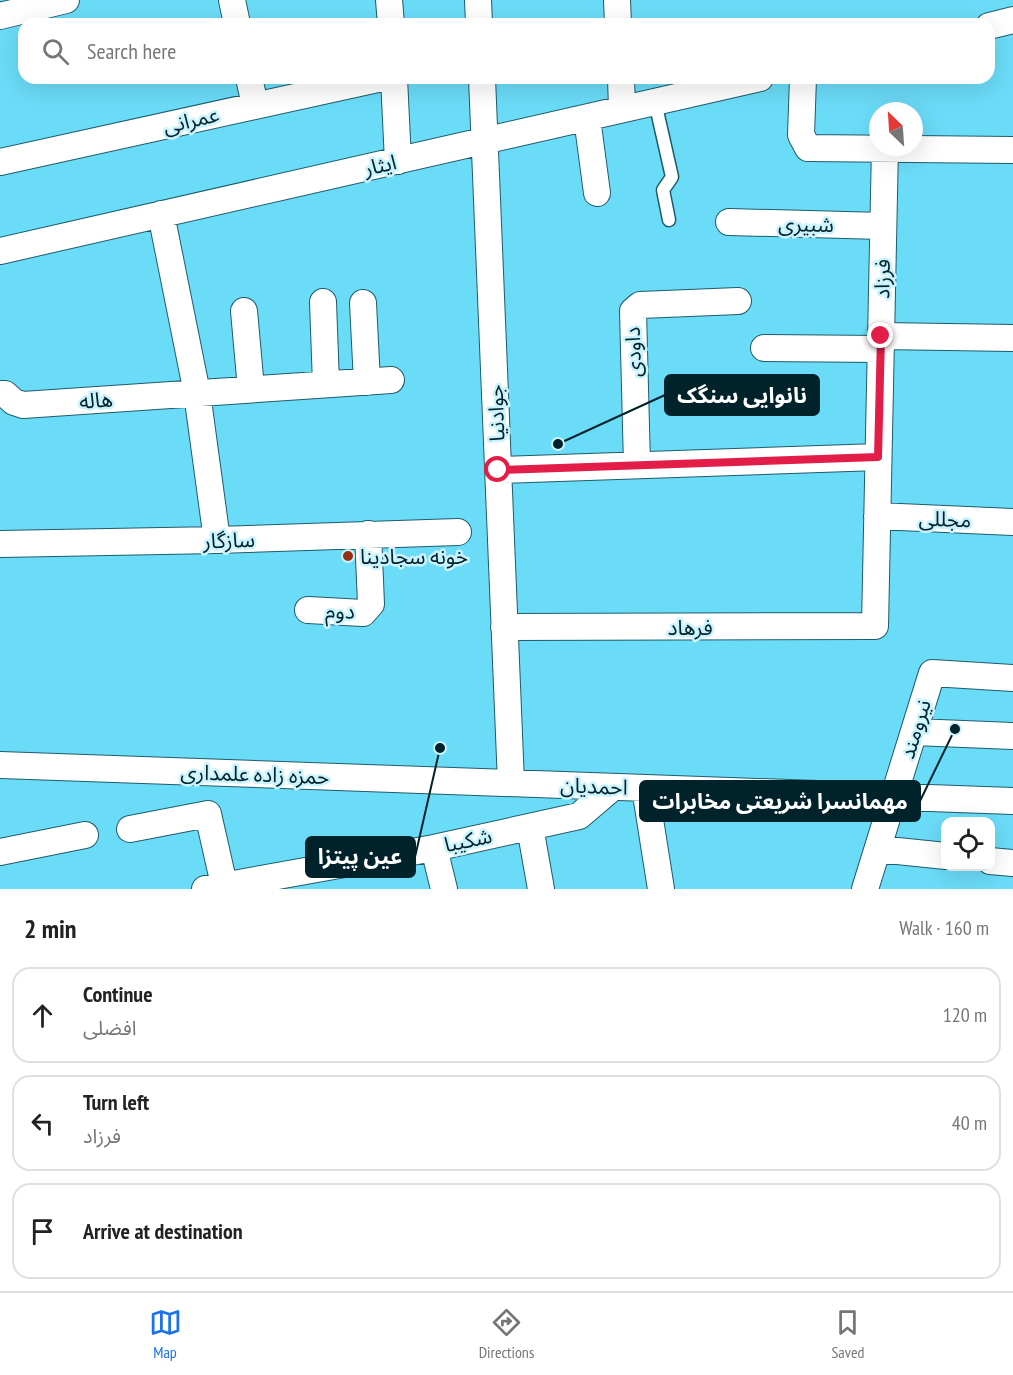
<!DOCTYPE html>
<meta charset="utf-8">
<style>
body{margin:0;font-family:"PT Sans Narrow","Noto Sans Arabic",sans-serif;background:#f6f6f6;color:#222}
.controls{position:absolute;right:18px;bottom:18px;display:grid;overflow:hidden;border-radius:12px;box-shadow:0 6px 24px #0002}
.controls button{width:54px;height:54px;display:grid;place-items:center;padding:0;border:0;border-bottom:2px solid #e0e0e0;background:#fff;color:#222;font:30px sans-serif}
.compass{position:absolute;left:869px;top:102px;width:54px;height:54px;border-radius:50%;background:#fff;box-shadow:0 6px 24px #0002;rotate:335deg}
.stop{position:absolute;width:18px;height:18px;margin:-14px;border:4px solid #e11d48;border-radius:50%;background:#fff}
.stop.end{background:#e11d48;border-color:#fff;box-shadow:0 2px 6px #0008}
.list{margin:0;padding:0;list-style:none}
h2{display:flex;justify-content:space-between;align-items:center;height:78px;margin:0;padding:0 24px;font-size:26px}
h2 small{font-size:20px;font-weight:400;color:#767676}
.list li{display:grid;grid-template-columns:39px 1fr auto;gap:18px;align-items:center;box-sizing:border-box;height:96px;margin:0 12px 12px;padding:0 12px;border:2px solid #e0e0e0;border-radius:18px}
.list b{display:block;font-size:22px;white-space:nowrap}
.list p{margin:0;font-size:20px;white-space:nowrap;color:#767676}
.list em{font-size:20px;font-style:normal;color:#767676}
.icon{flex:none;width:33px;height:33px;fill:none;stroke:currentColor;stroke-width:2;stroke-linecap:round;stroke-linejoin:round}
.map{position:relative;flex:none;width:1013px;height:889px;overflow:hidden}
.search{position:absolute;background:#fff;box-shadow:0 6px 24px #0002;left:18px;right:18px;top:18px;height:66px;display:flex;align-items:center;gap:15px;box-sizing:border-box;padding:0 21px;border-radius:18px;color:#767676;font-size:22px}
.sheet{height:402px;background:#fff}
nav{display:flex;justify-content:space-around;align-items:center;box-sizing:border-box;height:84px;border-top:2px solid #e0e0e0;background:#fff;font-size:16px;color:#767676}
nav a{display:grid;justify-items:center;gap:3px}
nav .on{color:#1a73e8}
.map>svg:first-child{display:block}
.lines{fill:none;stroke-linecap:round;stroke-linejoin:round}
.lane-casing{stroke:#1e5c6a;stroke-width:15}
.street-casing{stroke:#1e5c6a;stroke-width:28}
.lane{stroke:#fff;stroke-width:12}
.street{stroke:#fff;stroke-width:26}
.route{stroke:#e11d48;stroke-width:8}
.poi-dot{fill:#97300f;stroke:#cbf3fe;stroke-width:2}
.labels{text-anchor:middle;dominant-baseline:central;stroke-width:5;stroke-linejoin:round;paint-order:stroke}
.street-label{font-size:21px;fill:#00222b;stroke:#cbf3fe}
.poi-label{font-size:21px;fill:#00222b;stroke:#cbf3fe;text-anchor:start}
.leader{fill:none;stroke:#00222b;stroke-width:2}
.callout-dot{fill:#00222b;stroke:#cbf3fe;stroke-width:2}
.callout{fill:#00222b;stroke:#00222b;stroke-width:2}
.callout-label{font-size:22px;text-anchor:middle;font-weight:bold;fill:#fff}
</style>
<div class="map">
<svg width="1013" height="889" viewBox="0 0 1013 889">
<rect width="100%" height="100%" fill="#6bdcf8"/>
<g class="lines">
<defs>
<path id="lane" d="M655,102L672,177L663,190L669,220"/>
<path id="street" d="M232,0L237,24
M389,0L391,24
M478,0L479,24
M617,0L618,24
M0,16L66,0
M989,26L1013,20
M249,78L255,105
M394,78L398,161
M482,78L511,783
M621,78L622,109
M803,78L801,135L808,148L1013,150
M587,118L597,193
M0,162L382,78
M161,214L197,393L217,540
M729,222L883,226
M0,251L760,78
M323,302L326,384
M363,303L367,382
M244,311L251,389
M881,336L1013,338
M764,348L881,349
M0,394H5L14,402L23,405L391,380
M637,465L633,311L640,305L738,301
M498,470L878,457
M877,516L1013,522
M0,544L217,540L458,532
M308,610L363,613L371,604L368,534
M504,627L875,626L885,147
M914,732L1013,736
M0,765L1013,801
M645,788L661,889
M530,827L541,889
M130,829L208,814L225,889
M434,848L444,889
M878,849L946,856
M0,852L85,835
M990,861L1013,863
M205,889L434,848L579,816L613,787
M865,889L932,673L1013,678"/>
</defs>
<use href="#lane" class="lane-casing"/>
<use href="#street" class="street-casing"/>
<use href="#lane" class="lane"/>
<use href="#street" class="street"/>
</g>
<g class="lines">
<path class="route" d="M498,470L878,457L881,336"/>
</g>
<circle class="poi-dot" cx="348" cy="556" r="6"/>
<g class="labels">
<g class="street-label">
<text transform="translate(191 120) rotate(-13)">عمرانی</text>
<text transform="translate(380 165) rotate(-13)">ایثار</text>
<text transform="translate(806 224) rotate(1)">شبیری</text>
<text transform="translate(882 279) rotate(-89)">فرزاد</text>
<text transform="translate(633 352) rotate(-92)">داودی</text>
<text transform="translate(96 400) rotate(-4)">هاله</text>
<text transform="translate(496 413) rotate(-92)">جوادنیا</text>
<text transform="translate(945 519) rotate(2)">مجللی</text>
<text transform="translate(229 540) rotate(-2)">سازگار</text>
<text transform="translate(340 611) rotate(1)">دوم</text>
<text x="690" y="627">فرهاد</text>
<text transform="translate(915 729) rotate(-73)">نیرومند</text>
<text transform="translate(255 774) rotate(2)">حمزه زاده علمداری</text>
<text transform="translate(594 786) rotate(2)">احمدیان</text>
<text transform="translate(468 840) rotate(-12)">شکیبا</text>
</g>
<g class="poi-label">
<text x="360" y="556">خونه سجادینا</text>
</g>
</g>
<path class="leader" d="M558 444L665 395M955 729L920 801M440 748L415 857"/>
<g class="callout-dot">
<circle cx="558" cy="444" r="6"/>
<circle cx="955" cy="729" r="6"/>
<circle cx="440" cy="748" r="6"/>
</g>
<g class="callout">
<rect x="665" y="375" width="154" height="40" rx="6"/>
<rect x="640" y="781" width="280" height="40" rx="6"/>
<rect x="306" y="837" width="109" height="40" rx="6"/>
</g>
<g class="callout-label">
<text x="742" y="403">نانوایی سنگک</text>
<text x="780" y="809">مهمانسرا شریعتی مخابرات</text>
<text x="360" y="864">عین پیتزا</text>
</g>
</svg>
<div class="controls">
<button><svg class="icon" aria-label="locate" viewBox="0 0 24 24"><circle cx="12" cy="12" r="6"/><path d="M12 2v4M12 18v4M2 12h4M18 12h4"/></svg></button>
</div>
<svg class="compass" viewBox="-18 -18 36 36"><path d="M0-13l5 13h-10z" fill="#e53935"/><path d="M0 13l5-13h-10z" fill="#767676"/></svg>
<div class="stop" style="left:498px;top:470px"></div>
<div class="stop end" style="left:881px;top:336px"></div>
<div class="search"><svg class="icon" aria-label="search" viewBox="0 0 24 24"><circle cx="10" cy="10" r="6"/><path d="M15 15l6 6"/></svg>Search here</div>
</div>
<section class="sheet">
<h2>2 min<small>Walk · 160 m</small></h2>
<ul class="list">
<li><svg class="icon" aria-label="ahead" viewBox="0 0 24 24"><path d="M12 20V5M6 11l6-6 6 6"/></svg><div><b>Continue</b><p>افضلی</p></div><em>120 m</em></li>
<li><svg class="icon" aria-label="left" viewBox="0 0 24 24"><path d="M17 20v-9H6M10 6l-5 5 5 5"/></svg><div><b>Turn left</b><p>فرزاد</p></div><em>40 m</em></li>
<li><svg class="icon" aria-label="arrive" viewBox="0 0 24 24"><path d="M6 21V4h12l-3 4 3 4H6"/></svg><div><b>Arrive at destination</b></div></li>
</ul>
</section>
<nav>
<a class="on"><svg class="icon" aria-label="map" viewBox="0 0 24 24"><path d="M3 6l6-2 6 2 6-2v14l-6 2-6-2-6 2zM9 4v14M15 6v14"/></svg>Map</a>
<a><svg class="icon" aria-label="directions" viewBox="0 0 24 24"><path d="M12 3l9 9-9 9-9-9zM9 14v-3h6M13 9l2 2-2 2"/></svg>Directions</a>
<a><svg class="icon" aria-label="saved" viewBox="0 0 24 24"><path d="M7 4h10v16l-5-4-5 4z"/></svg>Saved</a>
</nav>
